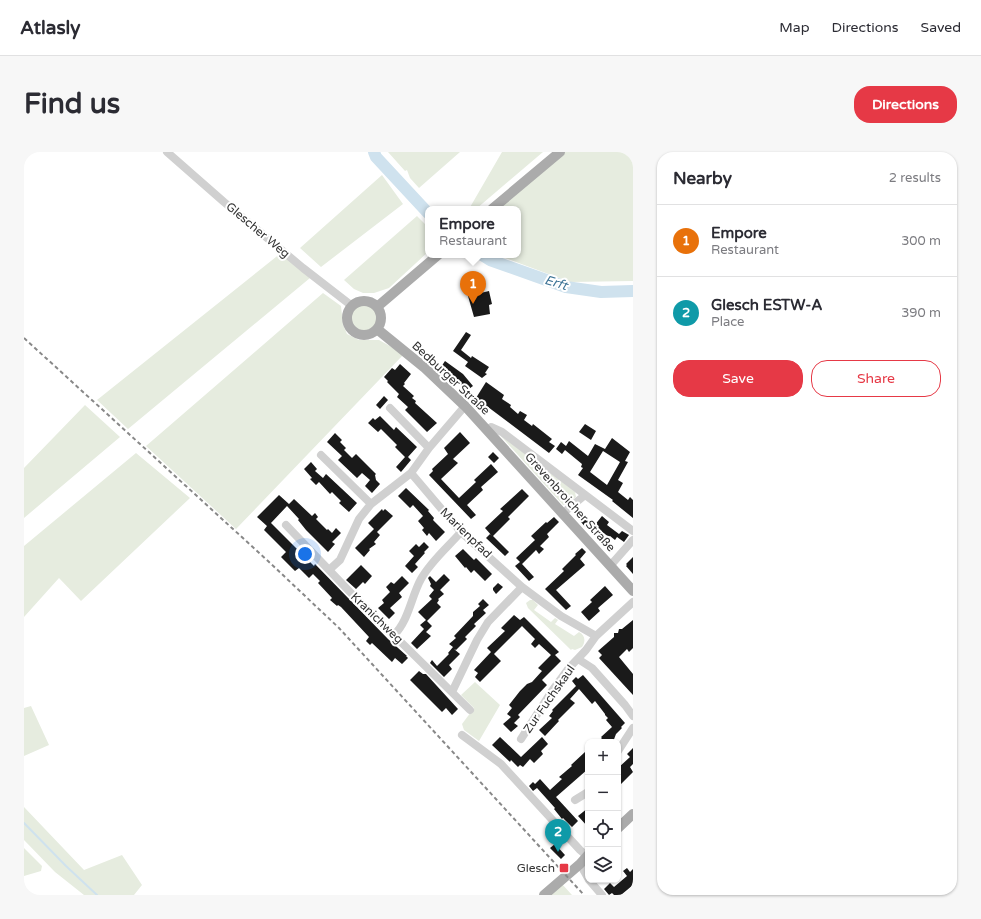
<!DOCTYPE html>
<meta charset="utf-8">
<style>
body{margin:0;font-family:"Varela Round",sans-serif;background:#f7f7f7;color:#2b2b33}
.controls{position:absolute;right:12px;bottom:12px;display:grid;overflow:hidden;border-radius:8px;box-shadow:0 1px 3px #0004}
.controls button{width:36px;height:36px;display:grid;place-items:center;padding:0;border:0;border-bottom:1px solid #e1e1e2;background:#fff;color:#2b2b33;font:20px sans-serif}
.you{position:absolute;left:281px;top:402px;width:14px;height:14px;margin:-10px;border:3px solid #fff;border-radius:50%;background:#1a73e8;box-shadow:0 0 0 6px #1a73e833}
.badge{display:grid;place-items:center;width:26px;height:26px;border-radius:50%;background:#e63946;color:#fff;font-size:13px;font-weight:700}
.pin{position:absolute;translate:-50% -33px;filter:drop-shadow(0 1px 2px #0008)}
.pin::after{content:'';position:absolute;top:21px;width:14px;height:12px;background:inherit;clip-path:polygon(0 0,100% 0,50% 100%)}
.popup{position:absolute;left:401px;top:54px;width:96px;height:52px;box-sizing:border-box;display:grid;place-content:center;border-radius:8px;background:#fff;filter:drop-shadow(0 1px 3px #0005);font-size:13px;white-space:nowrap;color:#7c7c81}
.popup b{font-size:15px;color:#2b2b33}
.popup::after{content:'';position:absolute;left:50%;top:100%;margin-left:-8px;border:8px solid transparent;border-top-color:#fff}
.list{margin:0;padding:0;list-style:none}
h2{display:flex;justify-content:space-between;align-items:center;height:52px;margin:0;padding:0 16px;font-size:17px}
h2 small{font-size:13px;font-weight:400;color:#7c7c81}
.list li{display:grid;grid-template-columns:26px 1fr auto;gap:12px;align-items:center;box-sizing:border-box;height:72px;padding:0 16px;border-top:1px solid #e1e1e2}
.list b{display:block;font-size:15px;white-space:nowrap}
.list p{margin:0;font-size:13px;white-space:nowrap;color:#7c7c81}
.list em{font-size:13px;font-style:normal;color:#7c7c81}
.actions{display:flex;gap:8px;padding:12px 16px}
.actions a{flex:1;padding:9px 0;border:1px solid #e63946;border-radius:16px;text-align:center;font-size:14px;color:#e63946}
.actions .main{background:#e63946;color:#fff}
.icon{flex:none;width:22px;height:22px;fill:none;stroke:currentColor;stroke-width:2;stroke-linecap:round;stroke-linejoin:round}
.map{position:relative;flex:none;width:609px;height:743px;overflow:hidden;border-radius:16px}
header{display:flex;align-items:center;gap:24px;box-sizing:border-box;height:56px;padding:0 20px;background:#fff;border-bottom:1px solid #e1e1e2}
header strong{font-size:19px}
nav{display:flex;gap:22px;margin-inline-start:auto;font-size:14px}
.intro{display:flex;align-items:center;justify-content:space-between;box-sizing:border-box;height:96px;padding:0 24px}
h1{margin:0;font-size:28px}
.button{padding:10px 18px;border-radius:16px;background:#e63946;color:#fff;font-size:14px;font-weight:700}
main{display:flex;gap:24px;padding:0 24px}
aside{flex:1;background:#fff;border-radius:16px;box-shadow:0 1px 3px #0004}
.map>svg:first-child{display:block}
.green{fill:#e6ecdf}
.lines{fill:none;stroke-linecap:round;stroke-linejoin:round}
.stream{stroke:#cfe2ee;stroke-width:2}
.river{stroke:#cfe2ee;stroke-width:12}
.building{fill:#1a1a1a;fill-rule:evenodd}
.minor{stroke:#d0d0d0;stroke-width:8}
.major{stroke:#ababab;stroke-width:10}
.rail{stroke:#888;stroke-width:2;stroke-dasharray:4 3;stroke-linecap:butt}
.poi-dot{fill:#e63946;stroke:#fff;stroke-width:1.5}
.labels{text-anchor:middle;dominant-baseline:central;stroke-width:4;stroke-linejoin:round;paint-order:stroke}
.street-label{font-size:12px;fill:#333;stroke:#fff}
.poi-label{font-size:12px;fill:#333;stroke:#fff;text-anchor:end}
.water-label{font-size:13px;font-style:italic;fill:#3f7597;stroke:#fff}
</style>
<header>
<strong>Atlasly</strong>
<nav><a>Map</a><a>Directions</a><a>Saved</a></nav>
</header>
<div class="intro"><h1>Find us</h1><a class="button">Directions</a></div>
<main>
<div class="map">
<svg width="609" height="743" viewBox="0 0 609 743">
<rect width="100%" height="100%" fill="#fff"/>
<path class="green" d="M364,0H436L395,36L386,26L383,18L381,19Z
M478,0H519L452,57H445Z
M541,0H609V129L546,130L473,103H494V57H473Z
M358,23L379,52L297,115L276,96Z
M393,64L404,75V100L365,136L350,141H339L330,137L320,128Z
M257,101L286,126L104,277L73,248Z
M299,141L317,154L319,173L323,182L335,188H355L380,202L212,377L122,294Z
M327 166a13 13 0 1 1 26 0a13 13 0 1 1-26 0Z
M61,253L96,285L0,366V316Z
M475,282L551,340L552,345L543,352L539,353Z
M112,301L166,346L57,449L35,426L0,465V394Z
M506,448H509L514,453L510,458L527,470L531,466L534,468L531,472L550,484L555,480C561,483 562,489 558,495L551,498L548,497L547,498L504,456L502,451Z
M451,530L476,553L455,589L440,578L438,572L450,556L437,543Z
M7,554L25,593L0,604V556Z
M0,655L60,718L98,703L118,733L110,743H60L31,720L0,688Z
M0,696L18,714L17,719L0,724Z
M538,732L548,743H525Z"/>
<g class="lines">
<path class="stream" d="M0,671L42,714L73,743"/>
<path class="river" d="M350,0L352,5L404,61
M458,103L466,108L542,135L577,140L609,139"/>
</g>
<path class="building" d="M465,139L468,152L465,153L466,162L450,165L444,144Z
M442,180L447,183L437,198L447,206L448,204L465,215L461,221L463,222L458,226L441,214L444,210L429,199Z
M421,209L439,222L449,234L442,239L430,224L417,215Z
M376,212L387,222L380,231L381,232L379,234L390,244L388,246L392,249L391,251L413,271L403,280L381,258L384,255L373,245L375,242L363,230L364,229L360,225L368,216L371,218Z
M462,230L480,243L478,247L487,253L486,255L494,262L496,259L503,263L500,268L508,274L509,272L528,287L525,290L531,294L525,301L452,246Z
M360,244L364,248L356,257L352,253Z
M356,264L370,278L372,275L393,295L384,305L387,308L377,320L372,315L381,305L371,295L373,293L357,277L354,280L344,271L349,266L351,268Z
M561,272L572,279L567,288L555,280Z
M436,280L446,291L429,307L434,311L417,327L435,346L452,330L450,328L467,312L474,320L457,335L459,338L443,353L452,363L447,367L405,323L409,319L408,317L424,302L420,296Z
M311,281L318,288L316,290L322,296L320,298L328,306L332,302L352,322L351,323L352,328L356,332L348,341L341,334L346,328L338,321L333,326L314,308L318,304L303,290Z
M588,286L606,300L601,309L604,310L594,328L599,331L594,340L604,348L606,345L609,348V366L588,349L589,348L554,323L559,316L557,315L558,312L541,298L538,302L532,297L537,290L542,294L545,289L564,304L571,292L581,297ZM579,299L596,310L583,333L566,320Z
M469,300L475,306L470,311L464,305Z
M287,310L293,317L291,319L299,326L302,322L333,351L325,360L315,351L317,349L308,340L306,342L295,330L292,333L286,327L288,326L280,317Z
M382,336L405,358L404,359L410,366L409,368L421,380L412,389L405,381L403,384L398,378L400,376L394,369L399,364L389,353L386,356L374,344Z
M498,337L505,344L484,365L486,367L469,384L485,400L481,404L462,386L466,382L468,384L461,376L479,359L476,357Z
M255,343L265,352L270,347L288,364L291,361L294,365L292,367L303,378L304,377L308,381L312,376L317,381L308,390L311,392L304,400L282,378L274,368L275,367L263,354L247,371L290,414L291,412L364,487L383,504H382L384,506L378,512L371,506L368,510L348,491L346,493L342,489L345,485L317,455L314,453L313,454L306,448L308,446L294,431L296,429L289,422L285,426L275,416L271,419L257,405L262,400L240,378L243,374L233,365Z
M358,357L359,359L361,357L369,364L353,380L356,383L350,390L352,392L345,397L346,398L340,405L331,396L350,377L344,371Z
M578,364L585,370L583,373L595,382L598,379L605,383L600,390L593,385L591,388L586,384L585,385L570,374Z
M530,365L535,370L523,382L525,385L516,394L520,397L515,402L512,398L498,412L510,425L505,429L491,414L496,410L492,406L511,388L507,384L522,370L523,371Z
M561,366L568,373L564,378L557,370Z
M400,390L405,395L400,400L401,401L391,412L394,415L388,421L381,414L390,404L385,399L392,392L395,395Z
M558,396L562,400L556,407L561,413L532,438L547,454L542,458L521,437L540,419L538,417L552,403L551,402Z
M439,397L450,408L452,406L468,422L461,429L450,418L447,421L442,415L441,416L431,404Z
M609,405V422L602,414L603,413L602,412Z
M337,413L348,424L341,432L339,430L332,437L322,428Z
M420,422L426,428L416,438L420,442L414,447L415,448L413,451L417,455L403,469L408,474L402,480L407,484L393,497L387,491L400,477L396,473L402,468L394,460L408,447L405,444L410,438L406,434L407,432L404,426L406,424L412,430Z
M378,424L385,431L375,441L378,445L366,456L371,461L365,467L354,456L360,451L358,448L366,440L362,435L367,430L370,432Z
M474,431L479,435L472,442L469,438V436Z
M581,434L589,443L574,456L576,459L565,469L557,460L568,450L566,448Z
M459,447L465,453L459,458L462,461L450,472L452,474L441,485L443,487L432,498L430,497L436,502L425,513L428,517L420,525L406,511L408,508L413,514L425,502L424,501L429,495L425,492L432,486L430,484L449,464V460L456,454L454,452Z
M490,463L496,468L500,465L535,500L531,503L537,509L518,528L523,533L494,563L496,565L490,571L494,574L487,580L479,572L487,565L483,562L488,556L485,553L496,539L503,532L508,530L518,519L514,516L527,503L515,492L511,496L507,492L511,487L498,474L470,502L477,509L456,530L451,525L454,521L450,518L467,500L463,496L481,479L477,476Z
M609,468V496L605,500L603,497L595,505L609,522V543L575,506L578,503L574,499L590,485V481H594L595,477H598Z
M395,519L399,522H402L434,557L428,563L422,556L418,560L386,528Z
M559,523L601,571L597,575L598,576L592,582L589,590H574L578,586L577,585L588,575L582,568L584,566L581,563V562L571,549L568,552L555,537L546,547L551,551L534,568L535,569L521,584L515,578L528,566L525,564L529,559L528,558L552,534L548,529L552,525L554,527Z
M476,585L497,605L518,585L524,592L517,599L519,602L510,611L506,607L499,615L496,613L494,615L487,608L486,610L468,593Z
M609,596V612L606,615L609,620L594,635V616L606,605L603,602Z
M561,600L564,604V617L532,645L554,669L548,675L539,666L538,667L530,657L531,656L513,636L509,639L505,634L509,630L511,632L516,627L526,638L538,627L535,625L548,614L547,613Z
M564,656V675L554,664Z
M531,692L541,703L537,707L526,696Z
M603,716L606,720L609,717V733L597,743H590L588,741L585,743L580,737L586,731L590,735L603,724L599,719Z"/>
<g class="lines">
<path class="minor" d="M143,0L200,50L279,116L328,154
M441,254L405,296L387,321L437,380L498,435L537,464L572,484
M366,256L405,296
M464,279L467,275L478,280L609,379
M297,303L347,352
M538,362L561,343
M262,373L326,440L446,558
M586,414L609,388
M305,418L316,408L335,367L347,352L387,321
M370,483C385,468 387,445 397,427C407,409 424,395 437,380
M554,507L568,516L601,553L609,564
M428,540L453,488L464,470L498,435
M438,583L477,612L556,698L563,704
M497,587L528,539L545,516L562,498L572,484L609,450
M594,599L609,576
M551,648L564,640
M556,712L564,726
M565,728L578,743"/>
<path class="major" d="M468,57L536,0
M323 166a17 17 0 1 1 34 0a17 17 0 1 1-34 0Z
M353,155L414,103
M353,177L401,216L441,254L609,439
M594,676L609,662
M520,743L556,712L564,703"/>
<path class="rail" d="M0,186L244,409L315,476L560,743"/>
</g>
<rect class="poi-dot" x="535" y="711" width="10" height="10" rx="2"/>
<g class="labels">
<g class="street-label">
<text transform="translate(234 78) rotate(40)">Glescher Weg</text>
<text transform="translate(427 226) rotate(43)">Bedburger Straße</text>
<text transform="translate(546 350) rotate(48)">Grevenbroicher Straße</text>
<text transform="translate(442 381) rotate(44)">Marienpfad</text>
<text transform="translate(353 466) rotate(44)">Kranichweg</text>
<text transform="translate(525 547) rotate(-55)">Zur Fuchskaul</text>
</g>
<g class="poi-label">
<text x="531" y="716">Glesch</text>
</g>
<g class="water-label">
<text transform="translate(532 131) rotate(17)">Erft</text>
</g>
</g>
</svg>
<div class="controls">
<button>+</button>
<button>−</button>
<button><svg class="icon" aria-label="locate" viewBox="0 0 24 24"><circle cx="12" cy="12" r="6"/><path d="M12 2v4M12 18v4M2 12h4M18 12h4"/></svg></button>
<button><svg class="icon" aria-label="layers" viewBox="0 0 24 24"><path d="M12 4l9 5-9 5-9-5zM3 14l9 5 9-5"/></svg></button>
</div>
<div class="you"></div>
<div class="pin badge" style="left:449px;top:152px;background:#e8710a">1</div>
<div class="popup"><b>Empore</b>Restaurant</div>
<div class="pin badge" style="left:534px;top:700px;background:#0f9aa8">2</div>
</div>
<aside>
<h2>Nearby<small>2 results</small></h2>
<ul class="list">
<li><span class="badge" style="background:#e8710a">1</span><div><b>Empore</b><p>Restaurant</p></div><em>300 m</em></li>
<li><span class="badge" style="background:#0f9aa8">2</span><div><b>Glesch ESTW-A</b><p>Place</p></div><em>390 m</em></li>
</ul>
<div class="actions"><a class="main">Save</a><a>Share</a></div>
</aside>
</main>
